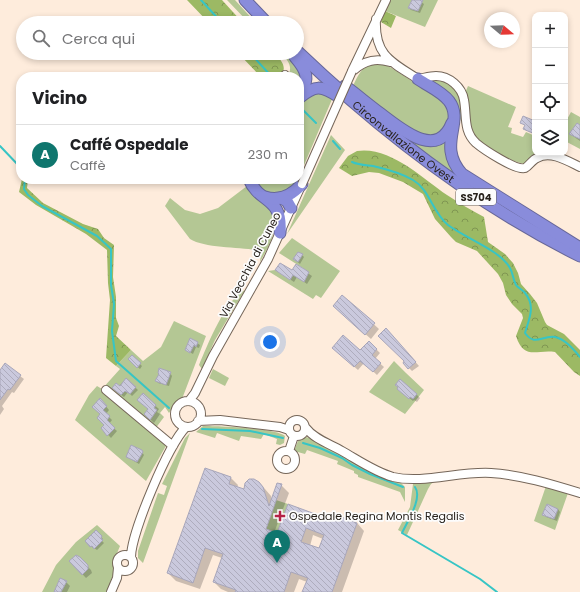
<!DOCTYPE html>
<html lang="it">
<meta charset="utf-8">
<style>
body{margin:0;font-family:Poppins,sans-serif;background:#f2f2f2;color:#202124}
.controls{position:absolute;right:12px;top:12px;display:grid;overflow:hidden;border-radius:8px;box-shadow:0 2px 6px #0003}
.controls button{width:36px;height:36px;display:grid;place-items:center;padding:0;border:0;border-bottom:1px solid #e0e0e0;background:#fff;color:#202124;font:20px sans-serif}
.compass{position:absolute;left:484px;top:12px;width:36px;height:36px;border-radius:50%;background:#fff;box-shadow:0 2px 6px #0003;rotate:109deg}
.you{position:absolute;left:270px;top:342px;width:14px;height:14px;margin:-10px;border:3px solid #fff;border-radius:50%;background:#1a73e8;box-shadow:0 0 0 6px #1a73e833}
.badge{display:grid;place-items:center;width:26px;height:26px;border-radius:50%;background:#0f766e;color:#fff;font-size:13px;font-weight:700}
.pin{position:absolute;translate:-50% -33px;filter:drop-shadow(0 1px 2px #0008)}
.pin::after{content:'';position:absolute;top:21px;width:14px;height:12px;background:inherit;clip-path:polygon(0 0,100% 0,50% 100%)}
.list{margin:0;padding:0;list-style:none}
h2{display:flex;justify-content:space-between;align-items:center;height:52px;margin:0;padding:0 16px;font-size:17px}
h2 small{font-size:13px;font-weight:400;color:#757577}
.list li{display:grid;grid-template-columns:26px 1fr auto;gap:12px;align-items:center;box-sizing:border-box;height:60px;padding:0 16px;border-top:1px solid #e0e0e0}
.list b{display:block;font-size:15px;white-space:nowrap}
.list p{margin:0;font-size:13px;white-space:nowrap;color:#757577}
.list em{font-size:13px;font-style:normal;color:#757577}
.icon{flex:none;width:22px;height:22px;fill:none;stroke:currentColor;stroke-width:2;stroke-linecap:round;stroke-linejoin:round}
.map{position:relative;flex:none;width:580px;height:592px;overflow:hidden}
.search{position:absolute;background:#fff;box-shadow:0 2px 6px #0003;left:16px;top:16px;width:288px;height:44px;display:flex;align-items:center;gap:10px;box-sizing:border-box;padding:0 14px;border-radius:22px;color:#757577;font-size:15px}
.panel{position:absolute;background:#fff;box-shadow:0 2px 6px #0003;left:16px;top:72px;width:288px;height:112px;border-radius:16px}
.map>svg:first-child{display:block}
.green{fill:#b4c794}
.forest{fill:url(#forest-crowns)}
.shadow{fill:#0003;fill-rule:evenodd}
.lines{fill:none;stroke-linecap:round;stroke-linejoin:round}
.stream{stroke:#37c5c5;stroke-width:2}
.building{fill:url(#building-back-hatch);stroke:#a8a6ba;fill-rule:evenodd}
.minor-casing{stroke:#756659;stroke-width:10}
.highway-casing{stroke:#676798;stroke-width:13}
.minor{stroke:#fff;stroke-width:8}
.highway{stroke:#898cdb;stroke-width:11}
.minor-bridge-casing{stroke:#756659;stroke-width:10;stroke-linecap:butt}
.minor-bridge{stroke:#fff;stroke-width:8}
.poi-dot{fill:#b42246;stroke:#fcfcfc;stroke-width:1.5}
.labels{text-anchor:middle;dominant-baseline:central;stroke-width:3.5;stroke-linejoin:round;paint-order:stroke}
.shield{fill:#fcfcfc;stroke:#68635f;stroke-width:1}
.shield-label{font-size:10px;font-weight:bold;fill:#28221c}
.street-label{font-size:11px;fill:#28221c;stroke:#fcfcfc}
.poi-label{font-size:11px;fill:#28221c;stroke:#fcfcfc;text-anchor:start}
</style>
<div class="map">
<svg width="580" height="592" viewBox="0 0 580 592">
<defs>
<pattern id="forest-crowns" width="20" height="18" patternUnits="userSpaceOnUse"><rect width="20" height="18" fill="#9cb964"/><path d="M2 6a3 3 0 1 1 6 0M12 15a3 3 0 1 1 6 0" fill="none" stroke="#7f9652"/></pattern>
<pattern id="building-back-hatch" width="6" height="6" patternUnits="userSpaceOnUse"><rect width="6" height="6" fill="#cac9dd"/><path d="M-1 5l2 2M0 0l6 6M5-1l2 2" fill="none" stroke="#aeacbd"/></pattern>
</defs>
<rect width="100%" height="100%" fill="#feecdc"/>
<path class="green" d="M227,0H235L256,23H249Z
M390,0H438L425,27L385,11Z
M280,53H286L299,66L303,76L299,90V77H287C294,67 288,60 280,53Z
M373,63L385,65L390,67L439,98C457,116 449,124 433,137L413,132L353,86C358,75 361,68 373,63Z
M438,79C465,89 461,103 464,128L460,119L458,109L428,81Z
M468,86L516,107L508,127L512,128L511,133L523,137L526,132L535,136L536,153L524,164L504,158L482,144L471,134L465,93Z
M316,92L333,97L299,177V106L303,101Z
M571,112L580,117V149L565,141V123Z
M331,135L345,150L287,234Z
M400,135L447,137L458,177Z
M254,179H298L294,186L278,195L263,191Z
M247,186C254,192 264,199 270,207C282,225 269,246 260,262L261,254L256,250C238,247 204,248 190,239L165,206L170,198L185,210L200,214L218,208Z
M292,238L340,271L321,298L316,295L313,299L268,271L275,270L290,280L293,275L304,281L309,272L279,253Z
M245,290L215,340L202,369L199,365C207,346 226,298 245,290Z
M174,321L206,336L182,399L174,406L169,413L165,407L160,413L164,417L155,429L167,444L146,481L75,420L89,395L97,386L102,389L120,369L116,366L131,350L143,361L161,347Z
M394,361L406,373L424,390L405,414L369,392Z
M213,369L229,378L225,386L209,378Z
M203,426C218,426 276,428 285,436L284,443L280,445L276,444L277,439L264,434L261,439L241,436L239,441L217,433L215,438L196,432Z
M190,433L143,563L138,558V551L158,493L164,495L167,486L162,484L185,438Z
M306,437L323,443L401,483L405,487V502L400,492L358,477V475L354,473V471L337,464L338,461L307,450L305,454L294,451L298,441Z
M437,480L431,484L428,489L407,535L398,530L410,507L413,484Z
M546,486L568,493L555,530L534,521Z
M276,500L288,504L277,533L266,529Z
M97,525L120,546L113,563L114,572L107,592H42L56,565L76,542Z"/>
<path class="forest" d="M187,0H222L243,23H209Z
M385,11L396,16L391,28L381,22Z
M238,53H274C282,61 288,67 280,77H261Z
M357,151C390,146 422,178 447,195C459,203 471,210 484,217L488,242L505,254L513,263L518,273L521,284L530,294L537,303L545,322L547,325L564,334L580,350V376L574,372L555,352C537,349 524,361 516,336L523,318L522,314L512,304L506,295L503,283L498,274L477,251L456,242L451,237L435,219L423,194L403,182L379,173L369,172L352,176L339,168L348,156Z
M22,179H28L27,188L43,203L83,224L98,229L104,238L114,245L113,277L116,297V318L119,326L116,336L131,350L116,366L106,358L110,300L108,283L107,250L86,234L36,205L19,192Z"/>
<path class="shadow" d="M413,0H418L424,4L420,13L411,10L409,8Z
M580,126V141L570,134Z
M302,255L304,257L300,264L294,259Z
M296,265L312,276L307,284L297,277L294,282L276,270L292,272Z
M343,296L379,329L371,339L339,311Z
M389,332L419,366L412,371L404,363L406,362Z
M191,339L200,345L199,348L196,347L193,354L186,350Z
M369,342L380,353L375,359L384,367L377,375L364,363L358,370L337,352H360Z
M132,356L142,366L140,369L129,359Z
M0,372L20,376L24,379L14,393L12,392L2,406L4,409L0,415Z
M170,373L172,376L169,386L158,383L156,380Z
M126,379L138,390L132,396L128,392L124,397L115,390Z
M402,392L417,395L420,398L417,402L414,400L413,401Z
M143,395L159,409L157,412L160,414L154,423L149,418V409Z
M103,403L109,410L106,414L112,420L109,424L117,431L111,438L102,428L105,425L101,414Z
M141,451L144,455L139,464L127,457Z
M231,478L238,485L237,488L245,490L259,482L271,496L272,500L281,485L289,493L274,533L278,534L330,520L357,523L364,531L342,592H303L307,582L299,579L294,592H228L221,589L214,582L222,558L213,555L200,589L176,581L168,573ZM313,535L323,539L320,549L310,546Z
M547,505L558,509L560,512L557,521L546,517L544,515Z
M96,532L103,539L102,541L104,543L97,550L94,548H93L86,541Z
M79,558L91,570L92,573L86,578L70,561Z
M66,582L70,586L67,592H54Z"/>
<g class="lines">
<path class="stream" d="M201,0L222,23
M250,53L272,77
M303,110L316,123
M333,141L340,149
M0,146L21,168
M352,162C359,165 365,165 373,166C386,169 401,173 413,180C430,190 432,212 448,225C465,238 500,250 510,268C513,273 513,280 516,285C518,288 523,290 525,293C536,306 529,319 525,333C535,347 542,335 555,337C565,339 574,350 580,357
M25,179L24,189L28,195L42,206L97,236L111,249V285L114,304L112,331L116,361L169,408
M202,429L250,431L283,438
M303,443L320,448L342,458L352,465L370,474L403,487
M415,487C423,498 407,522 402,533L480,579L497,592"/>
</g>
<path class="building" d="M412,0H423L418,11L408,8Z
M523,116L535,121V134L523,129L525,125L520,123Z
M577,123L580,125V139L569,134Z
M298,252L303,254L298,262L293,259Z
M280,263L292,270L296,264L309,272L304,282L293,275L290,280L275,270Z
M342,295L375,323L365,335L333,306Z
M386,328L416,362L408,369L403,363L404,361L378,336Z
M343,335L360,350L369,341L377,349L372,355L381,363L373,372L360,361L354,367L332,348Z
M190,338L198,342L196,347L194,345L190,353L185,350Z
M132,355L141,363L137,368L128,359Z
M5,363L21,375L10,390L8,389L0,400V370Z
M159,368L171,372L166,385L155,381L159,374L158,373Z
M126,378L136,387L130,394L125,391L121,395L112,388L116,383L120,386Z
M400,379L417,394L413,399L410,397L409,399L397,389L398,387L395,385Z
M143,393L156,405L154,408L157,410L150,420L144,414L148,409L137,400Z
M100,398L107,406L103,410L110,416L107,420L115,428L107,436L101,428L104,425L97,418L100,414L92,407Z
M131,445L142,450L143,452L137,462L126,457Z
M205,468L231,477L229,484L244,489L245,483L249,479H254L259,482L263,487L269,506L277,483L282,484L266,529L277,533L288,504L329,519L331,513L357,523L332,592H302L308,578L291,572L284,592H235L236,590L213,582L223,554L205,548L193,583L167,573ZM306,528L324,535L319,548L301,542Z
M547,504L558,509L554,519L542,515Z
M96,530L102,536L101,538L103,540L94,549L92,546L90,547L85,541Z
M76,555L80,557L88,565V569L82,575L69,561Z
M60,578L67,581L61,592H54Z"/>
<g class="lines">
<defs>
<path id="minor" d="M376,19C374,55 391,62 418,79C424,78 430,76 436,76C449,76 462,87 464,100C467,116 463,131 476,143C483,149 516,171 525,168C529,166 532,160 537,158C550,150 568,161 580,167
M354,70C365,60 376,58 390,62
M352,71L386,0
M283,77L285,75
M106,390L173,446
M189,401L195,393L213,356L268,259L300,188
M175 414a13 13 0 1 1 26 0a13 13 0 1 1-26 0Z
M289 428a8 8 0 1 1 16 0a8 8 0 1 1-16 0Z
M198,421L220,420L280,427L289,430
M306,428C314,439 330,444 342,451C358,460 375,472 393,477C423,484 459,471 491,473C521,475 551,484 580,493
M289,451L294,436
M277 460a9 9 0 1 1 18 0a9 9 0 1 1-18 0Z
M117 563a8 8 0 1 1 16 0a8 8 0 1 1-16 0Z
M131,557C131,533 169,443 186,427
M111,592L117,578L118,568"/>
<g id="highway">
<path d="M245,0L267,23"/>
<path id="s1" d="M297,51C382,132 475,204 580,256"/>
<path d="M295,57C307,71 310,78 300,96"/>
<path d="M418,79C428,86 441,91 449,101C465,122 436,145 462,174L580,248"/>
<path d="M345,86C357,95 369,105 381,114C400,128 437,161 452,123"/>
<path d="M299,98C315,85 321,85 339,97"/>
<path d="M249,179C259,204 283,196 280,233"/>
<path d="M265,197C280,202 292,195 302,184"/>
<path d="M281,198L287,201L291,208"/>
</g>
</defs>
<use href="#minor" class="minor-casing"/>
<use href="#highway" class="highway-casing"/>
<use href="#minor" class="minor"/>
<use href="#highway" class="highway"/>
<defs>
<path id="minor-bridge" d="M302,184L352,71"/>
</defs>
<use href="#minor-bridge" class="minor-bridge-casing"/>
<use href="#minor-bridge" class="minor-bridge"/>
</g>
<path class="poi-dot" d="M278 510h4v4h4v4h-4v4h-4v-4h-4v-4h4z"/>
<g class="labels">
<rect class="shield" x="456" y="189" width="40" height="16" rx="3"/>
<g class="shield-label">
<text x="476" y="197">SS704</text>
</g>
<g class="street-label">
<text stroke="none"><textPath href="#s1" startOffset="140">Circonvallazione Ovest</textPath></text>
<text transform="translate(250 265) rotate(-62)">Via Vecchia di Cuneo</text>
</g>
<g class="poi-label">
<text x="289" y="516">Ospedale Regina Montis Regalis</text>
</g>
</g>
</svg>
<div class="controls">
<button>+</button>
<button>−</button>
<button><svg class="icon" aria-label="locate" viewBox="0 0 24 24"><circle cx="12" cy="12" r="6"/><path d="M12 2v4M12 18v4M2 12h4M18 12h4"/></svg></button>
<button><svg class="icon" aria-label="layers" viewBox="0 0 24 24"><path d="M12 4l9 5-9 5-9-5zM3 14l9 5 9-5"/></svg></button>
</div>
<svg class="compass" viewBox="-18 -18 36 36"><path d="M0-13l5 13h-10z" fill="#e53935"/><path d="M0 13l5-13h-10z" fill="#757577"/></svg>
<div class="you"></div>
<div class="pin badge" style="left:277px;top:563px">A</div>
<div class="search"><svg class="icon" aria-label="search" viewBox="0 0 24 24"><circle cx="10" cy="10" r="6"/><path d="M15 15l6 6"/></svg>Cerca qui</div>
<section class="panel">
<h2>Vicino<small></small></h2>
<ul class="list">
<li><span class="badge">A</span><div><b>Caffé Ospedale</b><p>Caffè</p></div><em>230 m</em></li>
</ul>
</section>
</div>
